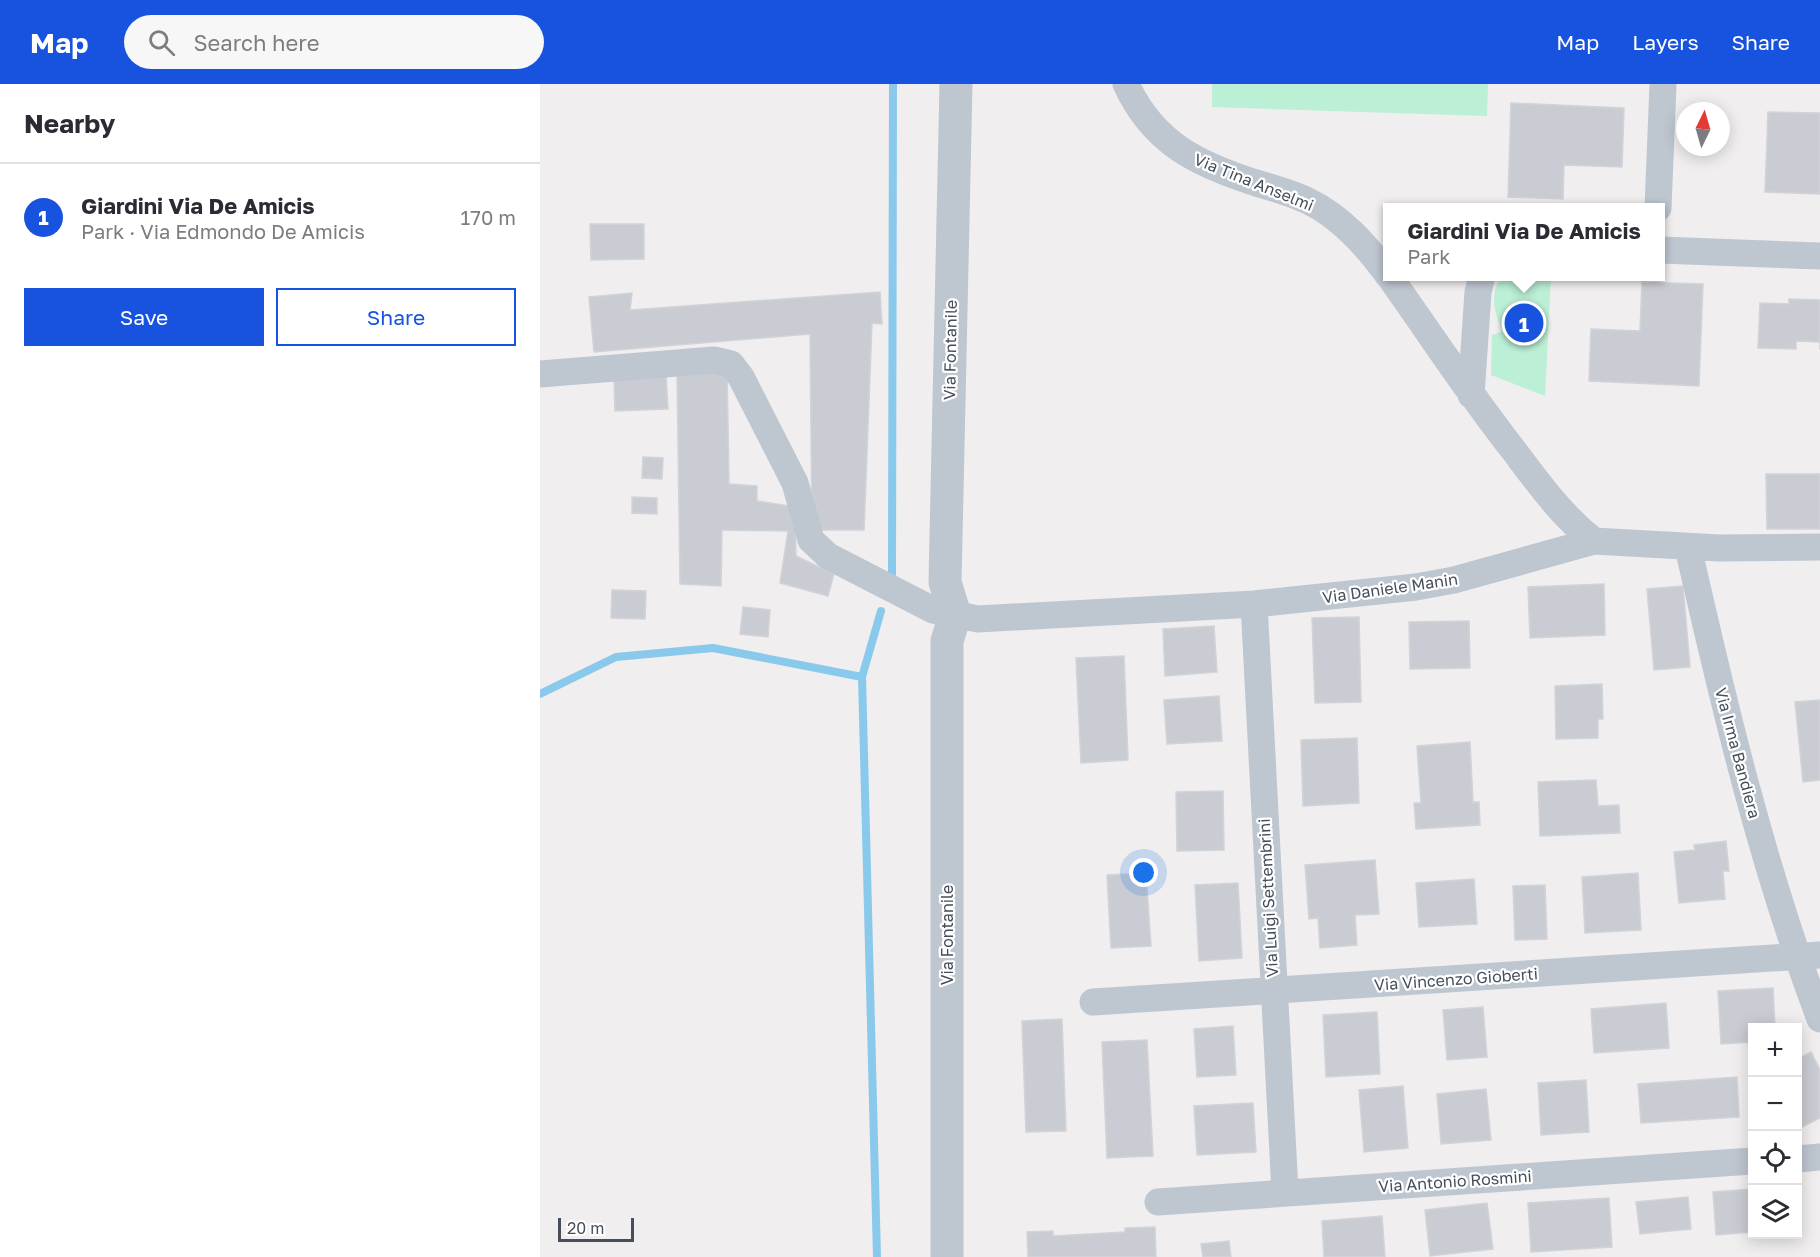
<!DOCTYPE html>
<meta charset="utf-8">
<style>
body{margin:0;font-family:"Golos Text",sans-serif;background:#f7f7f7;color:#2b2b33}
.controls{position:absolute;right:18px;bottom:18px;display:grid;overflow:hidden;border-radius:0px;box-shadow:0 3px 15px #0003}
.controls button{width:54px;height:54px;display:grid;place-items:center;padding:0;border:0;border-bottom:2px solid #e1e1e2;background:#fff;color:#2b2b33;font:30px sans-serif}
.compass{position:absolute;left:1136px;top:18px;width:54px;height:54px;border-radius:50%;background:#fff;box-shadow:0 3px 15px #0003;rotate:5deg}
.scale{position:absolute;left:18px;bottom:15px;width:76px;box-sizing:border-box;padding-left:6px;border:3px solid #464e5b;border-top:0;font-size:16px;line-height:21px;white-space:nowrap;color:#464e5b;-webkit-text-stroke:4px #fff;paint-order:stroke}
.you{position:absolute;left:604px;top:789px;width:21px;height:21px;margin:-15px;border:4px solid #fff;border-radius:50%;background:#1a73e8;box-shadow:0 0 0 9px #1a73e833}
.badge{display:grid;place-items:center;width:39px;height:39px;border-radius:50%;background:#1853e0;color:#fff;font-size:20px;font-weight:700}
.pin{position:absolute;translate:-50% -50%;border:3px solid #fff;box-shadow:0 2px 6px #0006}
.popup{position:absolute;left:843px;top:119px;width:282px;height:78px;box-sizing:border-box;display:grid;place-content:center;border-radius:0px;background:#fff;filter:drop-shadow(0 2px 4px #0005);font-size:20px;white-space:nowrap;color:#7c7c81}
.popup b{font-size:22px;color:#2b2b33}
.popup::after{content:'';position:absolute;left:50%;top:100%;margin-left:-12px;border:12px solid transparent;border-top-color:#fff}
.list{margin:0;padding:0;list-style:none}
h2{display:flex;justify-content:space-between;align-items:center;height:78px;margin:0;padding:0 24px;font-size:26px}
h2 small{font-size:20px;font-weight:400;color:#7c7c81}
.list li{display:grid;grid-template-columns:39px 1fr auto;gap:18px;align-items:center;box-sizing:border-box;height:108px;padding:0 24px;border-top:2px solid #e1e1e2}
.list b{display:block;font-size:22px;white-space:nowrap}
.list p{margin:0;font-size:20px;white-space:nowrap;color:#7c7c81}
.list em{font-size:20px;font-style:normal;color:#7c7c81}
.actions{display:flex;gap:12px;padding:18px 24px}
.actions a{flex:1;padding:14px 0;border:2px solid #1853e0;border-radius:0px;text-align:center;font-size:21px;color:#1853e0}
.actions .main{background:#1853e0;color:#fff}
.icon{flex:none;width:33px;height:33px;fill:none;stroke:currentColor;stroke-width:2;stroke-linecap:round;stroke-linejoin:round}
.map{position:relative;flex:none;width:1280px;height:1173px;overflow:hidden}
header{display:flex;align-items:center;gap:36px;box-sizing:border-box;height:84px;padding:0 30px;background:#1853e0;color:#fff}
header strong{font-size:28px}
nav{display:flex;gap:33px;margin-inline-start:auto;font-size:21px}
.search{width:420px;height:54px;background:#f7f7f7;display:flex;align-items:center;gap:15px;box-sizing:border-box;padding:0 21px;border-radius:33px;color:#7c7c81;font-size:22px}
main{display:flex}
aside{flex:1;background:#fff}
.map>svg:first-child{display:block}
.green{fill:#bbefd6}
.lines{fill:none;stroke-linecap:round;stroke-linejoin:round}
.stream{stroke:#88c9ec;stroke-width:8}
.building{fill:#caccd3;stroke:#d2d3d9;stroke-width:1.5}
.minor{stroke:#bec6d0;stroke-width:27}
.tertiary{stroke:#bec6d0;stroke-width:33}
.labels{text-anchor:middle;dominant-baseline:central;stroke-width:4.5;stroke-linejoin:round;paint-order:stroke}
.street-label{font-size:16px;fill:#464e5b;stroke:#fff}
</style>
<header>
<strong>Map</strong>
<div class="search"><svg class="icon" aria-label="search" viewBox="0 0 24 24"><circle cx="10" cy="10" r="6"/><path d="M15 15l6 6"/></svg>Search here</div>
<nav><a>Map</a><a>Layers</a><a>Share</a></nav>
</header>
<main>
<aside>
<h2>Nearby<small></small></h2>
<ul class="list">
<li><span class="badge">1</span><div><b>Giardini Via De Amicis</b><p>Park · Via Edmondo De Amicis</p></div><em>170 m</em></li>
</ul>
<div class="actions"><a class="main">Save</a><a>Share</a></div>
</aside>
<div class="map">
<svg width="1280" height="1173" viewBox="0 0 1280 1173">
<rect width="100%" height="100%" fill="#f0eeee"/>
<path class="green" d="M672,0H948L947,32L672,23Z
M962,192L1011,193L1005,312L951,291L952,251L963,247C954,230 949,209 962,192Z"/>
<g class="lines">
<path class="stream" d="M352,490L353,0
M0,610L76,573L173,564L322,593
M337,1173L322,593L341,527"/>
</g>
<path class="building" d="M971,19L1084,24L1082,83L1024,81L1023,115L968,113Z
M1228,28L1280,29V110L1225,108Z
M50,140H104V175L51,176Z
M1102,198L1163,200L1159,302L1049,297L1051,245L1100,247Z
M340,208L342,240L332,239L324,446H272L270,250L54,268L49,213L92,209L90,226Z
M1249,215L1280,216V266V258L1256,257V265L1218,264L1220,219L1249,220Z
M187,281L189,400L217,402V417L255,423L256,472L294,490L288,512L240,499L248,447L182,446L181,502L140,500L137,285Z
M126,290L128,325L75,327L74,292Z
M103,373L123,374L122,395L102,394Z
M1226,390H1280V445H1227Z
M92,413L117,414V430L92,429Z
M1064,500L1065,551L990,554L988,503Z
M1143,502L1150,583L1114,586L1107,505Z
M72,506L106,507L105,535L71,534Z
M203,523L230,526L228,553L200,550Z
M819,533L821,618L775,619L772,534Z
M929,537L930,584L870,585L869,538Z
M674,542L677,588L625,592L623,545Z
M584,572L588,676L541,679L536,574Z
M1062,600L1063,635H1058V654L1016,655L1015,602Z
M679,612L682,657L627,660L624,616Z
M1280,616V696L1263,698L1255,618Z
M817,654L819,719L763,722L761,656Z
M930,658L933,718H939L940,741L876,745L874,719H881L877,662Z
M1056,696L1058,722L1079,721L1080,749L1000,752L998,698Z
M683,707L684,766L637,767L636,708Z
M1186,757L1189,787H1183L1185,815L1139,819L1134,768L1155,766L1154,761Z
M835,776L839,830L815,831L817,861L780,864L778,834L769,835L765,781Z
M606,789L611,862L571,864L567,791Z
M1098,789L1101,846L1045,849L1042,793Z
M934,795L937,840L879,843L876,799Z
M698,799L702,874L659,877L655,801Z
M1005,801L1007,855L975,856L973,802Z
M1233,904L1235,944H1212V958L1181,960L1178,907Z
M1126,919L1129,964L1054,969L1051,925Z
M943,923L947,973L907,976L903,926Z
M837,928L840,990L786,993L783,931Z
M522,935L526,1047L486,1048L482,937Z
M693,942L696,991L657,993L654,945Z
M607,956L613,1072L567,1074L562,958Z
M1271,968L1280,986V1034L1258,1045V975Z
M1197,993L1199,1033L1101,1039L1098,1000Z
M1046,996L1049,1048L1001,1051L998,999Z
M863,1002L868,1064L824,1068L819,1006Z
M946,1005L951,1056L901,1060L897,1010Z
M713,1019L716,1068L657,1071L654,1022Z
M1212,1105V1148L1176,1151L1173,1108Z
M1148,1113L1151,1145L1100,1150L1096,1118Z
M1069,1114L1072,1163L991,1168L988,1119Z
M947,1119L953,1165L890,1172L885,1126Z
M842,1132L845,1173H784L782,1137Z
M615,1143L616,1173H488L487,1148L513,1147V1152L585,1148V1144Z
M689,1157L691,1173H663L661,1160Z"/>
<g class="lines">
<path class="minor" d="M586,0C613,59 657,80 716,99C733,104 752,109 768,117C801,133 826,161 848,191
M1118,124L1123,0
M1120,166L1280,172
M849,192C891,251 930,311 975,368C999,400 1022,432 1054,457
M0,290L174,276L191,280L201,293L255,399L271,456L288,472L393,526L438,535L714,520L876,503L914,496L1054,457L1179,464L1280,463
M931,311L938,208L942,192
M1148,463C1184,622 1222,781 1280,935
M714,520L745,1108
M553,918L1280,871
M1258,1075L1280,1073
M618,1118L1212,1077"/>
<path class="tertiary" d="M407,1173V557L415,531L405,498L416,0"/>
</g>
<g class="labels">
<g class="street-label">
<text transform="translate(714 98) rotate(22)">Via Tina Anselmi</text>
<text transform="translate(410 266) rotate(-89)">Via Fontanile</text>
<text transform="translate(850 504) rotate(-8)">Via Daniele Manin</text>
<text transform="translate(1198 669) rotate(75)">Via Irma Bandiera</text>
<text transform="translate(728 814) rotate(-93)">Via Luigi Settembrini</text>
<text transform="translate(407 851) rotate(-90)">Via Fontanile</text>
<text transform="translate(916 895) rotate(-4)">Via Vincenzo Gioberti</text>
<text transform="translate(915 1097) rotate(-4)">Via Antonio Rosmini</text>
</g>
</g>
</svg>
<div class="controls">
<button>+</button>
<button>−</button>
<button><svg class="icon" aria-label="locate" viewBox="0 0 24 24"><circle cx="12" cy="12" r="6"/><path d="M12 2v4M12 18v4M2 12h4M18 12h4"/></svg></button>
<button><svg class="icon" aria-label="layers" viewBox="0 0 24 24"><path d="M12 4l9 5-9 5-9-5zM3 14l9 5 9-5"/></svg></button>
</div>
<svg class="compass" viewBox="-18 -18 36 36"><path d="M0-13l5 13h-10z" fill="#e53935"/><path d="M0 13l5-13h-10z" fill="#7c7c81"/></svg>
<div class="scale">20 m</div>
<div class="you"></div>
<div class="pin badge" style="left:984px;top:239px">1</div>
<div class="popup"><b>Giardini Via De Amicis</b>Park</div>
</div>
</main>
